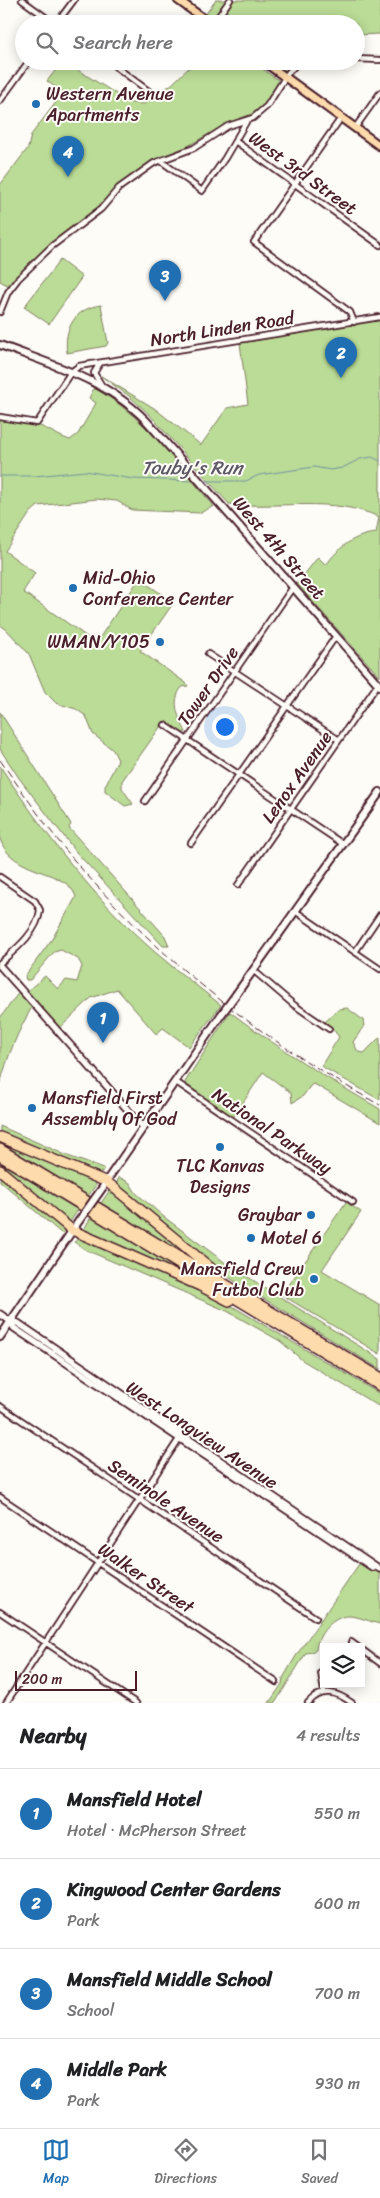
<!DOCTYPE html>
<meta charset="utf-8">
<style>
body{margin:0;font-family:Sriracha,sans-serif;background:#f2f2f2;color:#202124}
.controls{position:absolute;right:15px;bottom:15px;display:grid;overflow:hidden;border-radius:0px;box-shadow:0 2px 12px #0003}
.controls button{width:45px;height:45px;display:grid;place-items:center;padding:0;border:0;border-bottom:1px solid #e0e0e0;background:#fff;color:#202124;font:25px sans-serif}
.scale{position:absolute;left:15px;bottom:12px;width:122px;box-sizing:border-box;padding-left:5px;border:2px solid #4a1f2b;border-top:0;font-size:14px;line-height:18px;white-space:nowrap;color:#4a1f2b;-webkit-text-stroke:4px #fdfcf7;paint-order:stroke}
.you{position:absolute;left:224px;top:726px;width:18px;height:18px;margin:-12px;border:4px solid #fff;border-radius:50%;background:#1a73e8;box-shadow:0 0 0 8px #1a73e833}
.badge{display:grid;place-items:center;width:32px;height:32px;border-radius:50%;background:#1f6fb2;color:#fff;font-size:16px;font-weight:700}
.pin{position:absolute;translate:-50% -41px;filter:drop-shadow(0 1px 2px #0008)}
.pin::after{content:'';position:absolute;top:26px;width:18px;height:15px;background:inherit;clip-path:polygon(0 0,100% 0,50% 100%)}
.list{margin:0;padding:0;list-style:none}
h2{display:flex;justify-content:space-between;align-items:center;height:65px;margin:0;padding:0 20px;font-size:21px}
h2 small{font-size:16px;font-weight:400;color:#757577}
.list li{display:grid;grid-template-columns:32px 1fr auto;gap:15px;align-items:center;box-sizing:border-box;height:90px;padding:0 20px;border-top:1px solid #e0e0e0}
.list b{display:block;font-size:19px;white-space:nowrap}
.list p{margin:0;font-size:16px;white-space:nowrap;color:#757577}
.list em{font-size:16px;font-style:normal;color:#757577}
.icon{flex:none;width:28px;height:28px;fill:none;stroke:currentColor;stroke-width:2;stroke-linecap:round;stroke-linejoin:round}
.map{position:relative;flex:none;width:380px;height:1703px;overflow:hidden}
.search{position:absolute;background:#fff;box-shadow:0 2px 12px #0003;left:15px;right:15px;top:15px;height:55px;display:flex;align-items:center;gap:12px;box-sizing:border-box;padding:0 18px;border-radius:28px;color:#757577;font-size:19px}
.sheet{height:425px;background:#fff}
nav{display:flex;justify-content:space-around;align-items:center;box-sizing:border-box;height:70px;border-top:1px solid #e0e0e0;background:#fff;font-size:14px;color:#757577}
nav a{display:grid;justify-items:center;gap:2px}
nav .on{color:#1f6fb2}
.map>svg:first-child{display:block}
.green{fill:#badc96;stroke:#827e60}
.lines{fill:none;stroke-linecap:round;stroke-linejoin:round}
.stream{stroke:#7591a1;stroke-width:1}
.minor-casing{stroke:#4a1f2b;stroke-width:8}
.tertiary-casing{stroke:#4a1f2b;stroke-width:9}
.secondary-casing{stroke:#4a1f2b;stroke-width:10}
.primary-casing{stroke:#4a1f2b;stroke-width:11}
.motorway-casing{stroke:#4a1f2b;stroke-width:12}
.minor{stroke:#fdfcf7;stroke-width:4.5}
.tertiary{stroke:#fdfcf7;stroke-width:5.5}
.secondary{stroke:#fdfcf7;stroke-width:6}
.primary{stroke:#fedbac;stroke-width:7}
.motorway{stroke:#fedbac;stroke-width:9}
.rail{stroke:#4a1f2b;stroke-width:1;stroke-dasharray:8 4;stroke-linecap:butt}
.secondary-bridge-casing{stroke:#4a1f2b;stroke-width:10;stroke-linecap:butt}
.secondary-bridge{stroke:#fdfcf7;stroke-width:6}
.poi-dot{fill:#1f6fb2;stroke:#fdfcf7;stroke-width:2}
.labels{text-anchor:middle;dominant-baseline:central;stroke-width:4;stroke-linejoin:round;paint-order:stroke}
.poi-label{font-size:18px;fill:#4a1f2b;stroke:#fdfcf7;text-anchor:start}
.street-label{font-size:18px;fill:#4a1f2b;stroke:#fdfcf7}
.water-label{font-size:19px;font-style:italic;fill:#5f5866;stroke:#fdfcf7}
</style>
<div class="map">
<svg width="380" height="1703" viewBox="0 0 380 1703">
<rect width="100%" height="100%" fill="#fdfcf7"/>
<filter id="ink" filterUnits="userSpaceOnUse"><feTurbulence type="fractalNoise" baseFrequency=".02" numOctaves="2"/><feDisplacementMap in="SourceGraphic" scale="10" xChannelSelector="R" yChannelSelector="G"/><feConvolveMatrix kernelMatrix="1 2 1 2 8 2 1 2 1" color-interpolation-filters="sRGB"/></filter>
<g filter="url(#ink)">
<path class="green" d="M216,0H380V34L356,35V24H217L205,15Z
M63,61L131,103L144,104L172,84L196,61H251L278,80V85L263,106L252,114L230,122L186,147L155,160L118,185L98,208L45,248L9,286L0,281V185L28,148L31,135L63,93L47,81Z
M270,61H294L284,72Z
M60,260L82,277L49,324L24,307Z
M101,305L108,343L106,346L67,353C63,328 76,308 101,305Z
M380,320V677L297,584L318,557L326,565C339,547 354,535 376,533L379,517C333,496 278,509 229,504L149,414L129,396L101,376L154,408L201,445L227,408L248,404L240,343Z
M94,388C144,415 178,465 214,506L200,513L132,510L117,501L97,499L38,506L30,513L5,551L35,573L23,592L96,643L139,579L174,602L140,651L186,683L188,686L182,687C170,702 179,718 186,732L182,734L165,723H163L122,781V788L133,804L125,806L105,791V786L118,760L113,750L93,734L86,716L76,709L56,703L45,692L29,654L6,629L0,625V419C13,420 28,421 40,426C51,430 59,437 70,440L78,434L96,403L89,398Z
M0,712L71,824L69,828L165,936L169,946H163L76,852L19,778L0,749Z
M0,766C44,833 95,900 156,953C177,971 200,988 221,1005L189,1047L163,1028L156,1034L117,989L91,998L60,1028L27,991L45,976L58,989L66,980L77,982L82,966L78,959L61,950L54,952L30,980H26L25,976L52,939L76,897C67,868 12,876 0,839Z
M19,992L32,1007C18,1031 7,1057 0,1085V1018Z
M347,1008L363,1020L364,1026L353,1042L358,1052L364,1053L380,1037V1100L321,1066L339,1037L332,1028L325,1022L339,1009Z
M230,1012C278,1048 328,1079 380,1109V1123L314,1084L311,1085L303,1096L292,1103L291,1093L263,1072L233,1118L187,1085L185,1082L187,1079Z
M0,1126L68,1156L104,1169L100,1174H96L0,1134Z
M0,1139L95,1180L96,1185L88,1196L0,1143Z
M0,1162L78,1210L70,1222L68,1223L0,1167Z
M0,1174L61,1225L64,1231L62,1234L0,1181Z
M119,1177L130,1183L136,1193L164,1217L227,1264L380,1359V1369L228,1277L116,1185Z
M110,1190L196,1261L101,1203Z
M346,1202L361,1212L322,1270L380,1305V1354L282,1295Z
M91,1217L197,1281L83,1231Z
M81,1238L192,1285L227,1303L380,1394V1407L302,1360L280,1341L227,1311L86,1250L74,1242Z
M361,1561L380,1574V1624C370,1622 359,1616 348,1616C332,1617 318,1634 316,1649L312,1652L306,1653L275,1703H269L282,1684L283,1678L296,1656Z"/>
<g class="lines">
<path class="stream" d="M0,476H35L85,471L133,479L195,481
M204,481H246L259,475L314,467L331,470L342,468L360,459L372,457L380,461"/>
<defs>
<path id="minor" d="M22,0L55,24
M56,24L74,0
M213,24L230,0
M356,59L380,60
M108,61L154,95
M0,101L29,61
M341,118L254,242L350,312L354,322
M355,128L380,93
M235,141L380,245
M161,161L202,191L225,158L246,122
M0,312L8,292L18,279L52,246L101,209L119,188L154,163L194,148L228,126L253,118L267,106L288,73L299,61
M100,363L94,373L102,386
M0,417L37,423L71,372L79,366L380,317
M208,654L339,740
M165,725L343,844
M145,801L293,587
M191,843L336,636
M0,877L35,901L40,910C38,932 15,950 0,963
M238,885L378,684
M295,911L380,969
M355,952L380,915
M253,970L294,1005L329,1029
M176,1082L353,1202
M0,1406L316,1618
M0,1497L276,1682
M0,1612L136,1703
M351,1642L358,1647
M361,1649L380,1663
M321,1673L324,1692
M6,1703L181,1436
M308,1703C322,1687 337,1692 352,1703"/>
<path id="tertiary" d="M0,966L144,1128
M0,1314L10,1321L18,1323L65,1355L380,1569
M10,1321L14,1328L372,1567"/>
<path id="secondary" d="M0,345C55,366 112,381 152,427L380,686
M237,993L380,792
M105,1183L221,1015
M0,1337L74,1228"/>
<path id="primary" d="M178,0L211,24
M263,61L380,146"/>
<path id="motorway" d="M0,1137L107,1182L218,1274
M0,1149L380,1377
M0,1156L380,1386
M0,1170L72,1230L200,1286L229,1301"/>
</defs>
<use href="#minor" class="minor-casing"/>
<use href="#tertiary" class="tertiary-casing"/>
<use href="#secondary" class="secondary-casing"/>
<use href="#primary" class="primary-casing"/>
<use href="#motorway" class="motorway-casing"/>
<use href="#minor" class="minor"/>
<use href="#tertiary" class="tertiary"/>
<use href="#secondary" class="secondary"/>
<use href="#primary" class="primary"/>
<use href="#motorway" class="motorway"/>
<path class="rail" d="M0,760C24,794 47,828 74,860C159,960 265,1042 380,1105"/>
<defs>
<path id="secondary-bridge" d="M221,1015L237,993
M76,1225L103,1187"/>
</defs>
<use href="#secondary-bridge" class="secondary-bridge-casing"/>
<use href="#secondary-bridge" class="secondary-bridge"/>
</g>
</g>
<g class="poi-dot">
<circle cx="36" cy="104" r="5"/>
<circle cx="73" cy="588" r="5"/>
<circle cx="160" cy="642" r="5"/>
<circle cx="32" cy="1108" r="5"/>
<circle cx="220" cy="1147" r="5"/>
<circle cx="311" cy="1215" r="5"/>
<circle cx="251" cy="1238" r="5"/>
<circle cx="314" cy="1279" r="5"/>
</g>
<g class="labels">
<g class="poi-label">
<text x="46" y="94">Western Avenue<tspan x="46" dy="21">Apartments</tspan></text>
<text x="83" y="578">Mid-Ohio<tspan x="83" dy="21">Conference Center</tspan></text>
<text x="150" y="642" text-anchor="end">WMAN/Y105</text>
<text x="42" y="1098">Mansfield First<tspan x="42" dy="21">Assembly Of God</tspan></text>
<text x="220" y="1166" text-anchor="middle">TLC Kanvas<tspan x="220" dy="21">Designs</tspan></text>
<text x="301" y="1215" text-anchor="end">Graybar</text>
<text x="261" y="1238">Motel 6</text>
<text x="304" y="1269" text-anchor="end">Mansfield Crew<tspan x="304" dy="21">Futbol Club</tspan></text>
</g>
<g class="street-label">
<text transform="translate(303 173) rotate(36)">West 3rd Street</text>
<text transform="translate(222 329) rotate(-9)">North Linden Road</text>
<text transform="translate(279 548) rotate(49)">West 4th Street</text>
<text transform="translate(208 686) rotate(-55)">Tower Drive</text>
<text transform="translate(297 777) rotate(-55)">Lenox Avenue</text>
<text transform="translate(272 1131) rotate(34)">National Parkway</text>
<text transform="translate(202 1435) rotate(34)">West Longview Avenue</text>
<text transform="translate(166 1501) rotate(34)">Seminole Avenue</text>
<text transform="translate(146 1578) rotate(34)">Walker Street</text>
</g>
<g class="water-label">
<text x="192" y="467">Touby's Run</text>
</g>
</g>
</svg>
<div class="controls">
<button><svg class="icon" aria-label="layers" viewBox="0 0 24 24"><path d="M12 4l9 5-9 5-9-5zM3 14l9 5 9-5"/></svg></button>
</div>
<div class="scale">200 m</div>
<div class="you"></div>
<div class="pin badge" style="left:103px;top:1043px">1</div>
<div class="pin badge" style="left:341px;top:378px">2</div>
<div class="pin badge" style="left:165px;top:301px">3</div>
<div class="pin badge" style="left:68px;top:177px">4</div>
<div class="search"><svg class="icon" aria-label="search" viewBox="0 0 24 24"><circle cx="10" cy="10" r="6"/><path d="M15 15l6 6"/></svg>Search here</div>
</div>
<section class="sheet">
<h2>Nearby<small>4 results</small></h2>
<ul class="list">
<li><span class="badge">1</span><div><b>Mansfield Hotel</b><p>Hotel · McPherson Street</p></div><em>550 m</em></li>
<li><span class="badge">2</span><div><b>Kingwood Center Gardens</b><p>Park</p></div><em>600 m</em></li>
<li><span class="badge">3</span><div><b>Mansfield Middle School</b><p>School</p></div><em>700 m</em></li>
<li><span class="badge">4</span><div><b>Middle Park</b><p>Park</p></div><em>930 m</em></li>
</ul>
</section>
<nav>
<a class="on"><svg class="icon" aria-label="map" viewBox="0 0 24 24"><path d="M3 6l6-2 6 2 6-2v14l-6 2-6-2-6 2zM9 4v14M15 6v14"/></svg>Map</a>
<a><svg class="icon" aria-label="directions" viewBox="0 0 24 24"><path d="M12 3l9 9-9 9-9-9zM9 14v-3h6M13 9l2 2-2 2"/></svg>Directions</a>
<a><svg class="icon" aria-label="saved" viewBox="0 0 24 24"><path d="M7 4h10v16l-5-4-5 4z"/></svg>Saved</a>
</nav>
